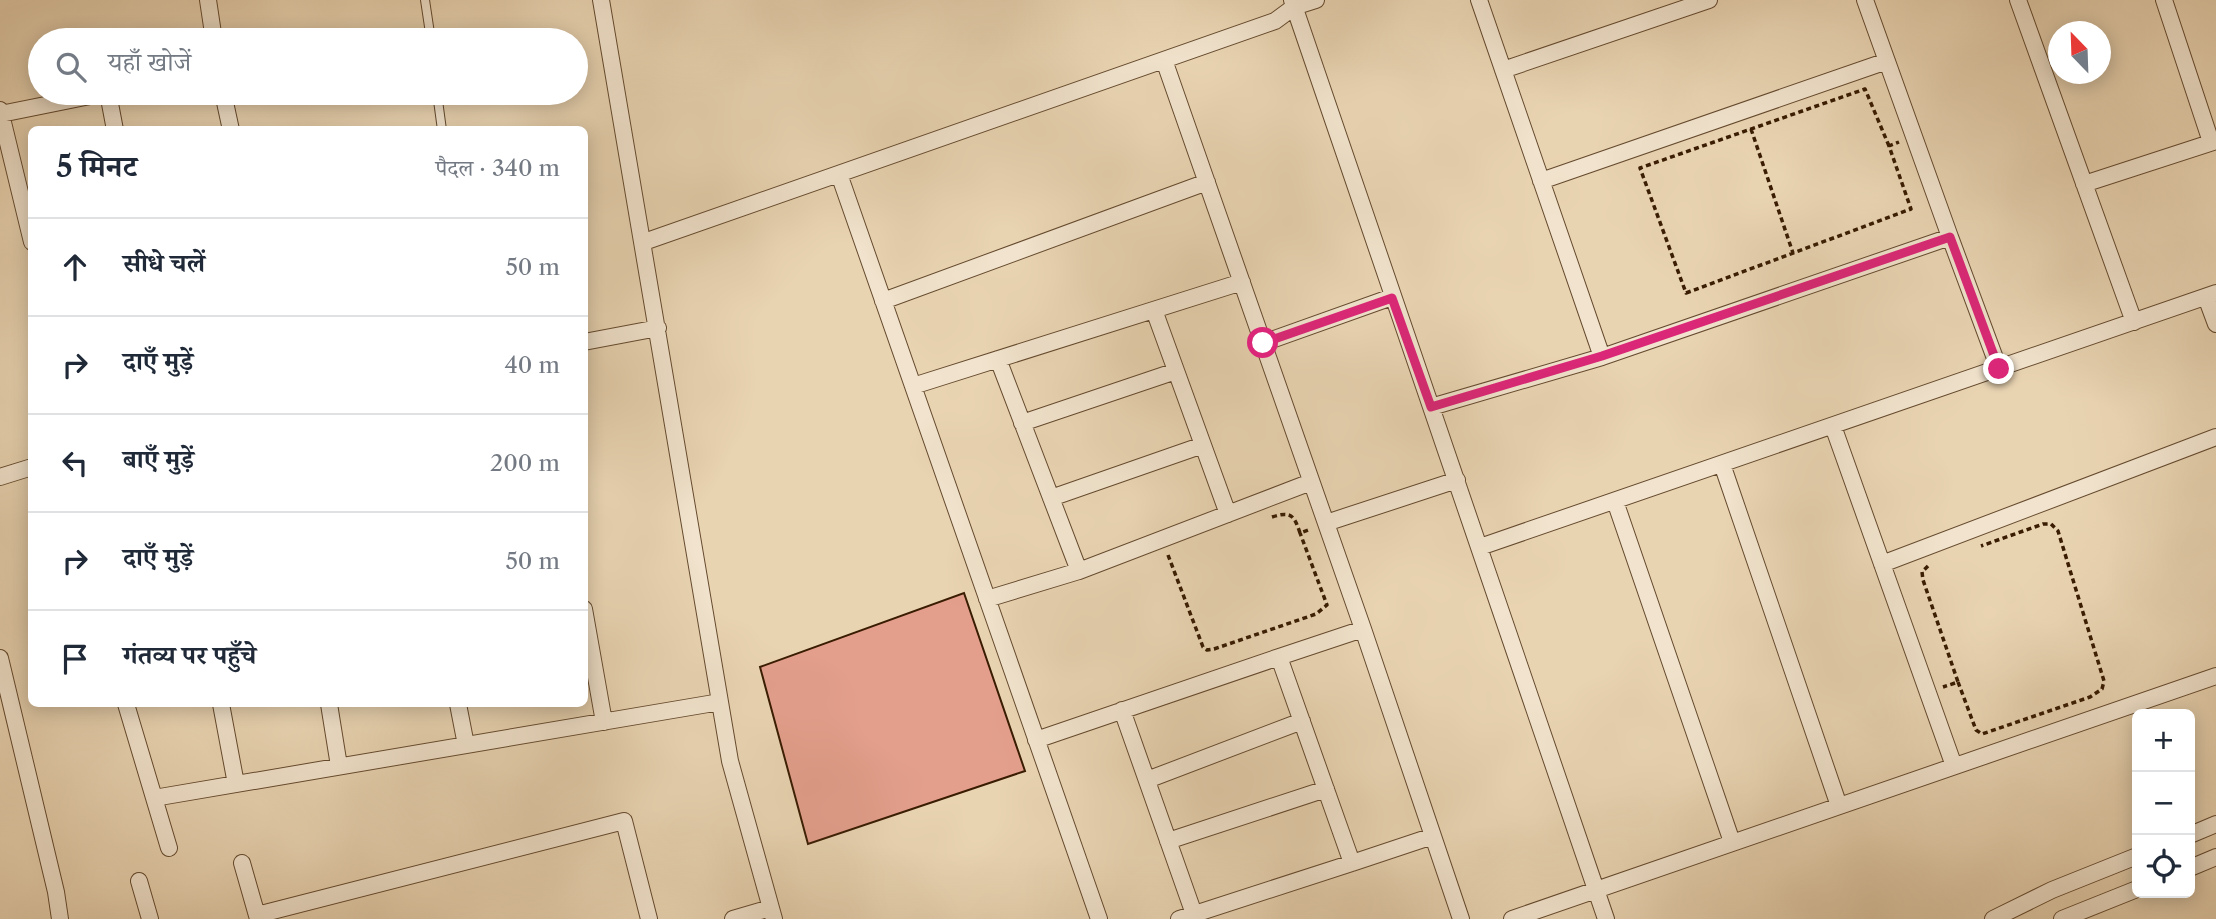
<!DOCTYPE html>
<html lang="hi">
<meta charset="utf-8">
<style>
body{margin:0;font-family:"Libre Caslon Text","Noto Serif Devanagari",serif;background:#f2f2f3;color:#1f2937}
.controls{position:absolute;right:21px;bottom:21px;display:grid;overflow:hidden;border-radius:10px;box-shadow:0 4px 18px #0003}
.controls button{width:63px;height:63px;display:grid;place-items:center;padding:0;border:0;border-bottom:2px solid #e0e1e3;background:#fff;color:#1f2937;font:35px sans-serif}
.compass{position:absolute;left:2048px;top:21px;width:63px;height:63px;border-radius:50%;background:#fff;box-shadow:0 4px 18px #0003;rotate:337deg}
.stop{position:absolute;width:21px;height:21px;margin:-16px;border:5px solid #db2777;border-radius:50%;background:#fff}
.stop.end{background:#db2777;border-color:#fff;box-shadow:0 2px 7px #0008}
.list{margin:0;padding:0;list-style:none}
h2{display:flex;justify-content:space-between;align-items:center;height:91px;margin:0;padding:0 28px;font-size:30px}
h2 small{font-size:23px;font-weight:400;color:#747a83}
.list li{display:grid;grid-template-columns:46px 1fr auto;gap:21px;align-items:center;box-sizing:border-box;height:98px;padding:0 28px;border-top:2px solid #e0e1e3}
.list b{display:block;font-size:26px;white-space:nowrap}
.list em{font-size:23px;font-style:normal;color:#747a83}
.icon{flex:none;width:38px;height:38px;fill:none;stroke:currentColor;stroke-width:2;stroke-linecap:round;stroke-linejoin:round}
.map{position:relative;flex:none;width:2216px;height:919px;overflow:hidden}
.search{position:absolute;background:#fff;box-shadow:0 4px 18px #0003;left:28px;top:28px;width:560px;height:77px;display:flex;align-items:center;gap:18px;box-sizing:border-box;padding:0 24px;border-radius:38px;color:#747a83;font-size:26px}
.panel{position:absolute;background:#fff;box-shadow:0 4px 18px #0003;left:28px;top:126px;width:560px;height:581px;border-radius:10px}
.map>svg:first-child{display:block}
.building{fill:#e39f8c;stroke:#391c02;stroke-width:2}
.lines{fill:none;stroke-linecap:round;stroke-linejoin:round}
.lane-casing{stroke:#654a2e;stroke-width:10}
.street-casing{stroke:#654a2e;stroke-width:18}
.path{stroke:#391c02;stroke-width:3.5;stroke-dasharray:5 3.5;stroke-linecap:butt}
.lane{stroke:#f1e3cd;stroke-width:8}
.street{stroke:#f1e3cd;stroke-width:16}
.route{stroke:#db2777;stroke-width:9}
</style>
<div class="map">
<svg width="2216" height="919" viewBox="0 0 2216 919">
<rect width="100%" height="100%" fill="#e9d4b2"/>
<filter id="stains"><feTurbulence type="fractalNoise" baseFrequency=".00286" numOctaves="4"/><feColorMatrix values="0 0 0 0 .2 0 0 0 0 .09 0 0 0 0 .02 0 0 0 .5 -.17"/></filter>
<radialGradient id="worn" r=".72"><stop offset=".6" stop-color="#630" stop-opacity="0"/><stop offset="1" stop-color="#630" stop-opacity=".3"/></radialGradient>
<path class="building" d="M964,593L1025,771L808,844L760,667Z"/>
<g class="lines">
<defs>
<path id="lane" d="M425,0L431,40
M437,93L442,130"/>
<path id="street" d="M208,0L214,40
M601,0L730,761L774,919
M1292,0L1606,919
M1479,0L1602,357L1950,237L1865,0
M2018,0L2134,322
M2164,0L2211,142
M1164,60L1363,629L1461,919
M1503,70L1709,0
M108,93L115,130
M223,93L231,130
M0,110L32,242
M1,114L105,93
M839,174L1099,919
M1541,181L1887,61
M2084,184L2216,141
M1950,237L1999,369
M644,242L1275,21L1294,7L1316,0
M2206,297L2216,324
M883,301L1207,182
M1154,310L1228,514
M584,342L658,328
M1263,343L1392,297
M913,386L1242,282
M1431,407L1602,357
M1022,423L1176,371
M1833,426L1954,766
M1722,464L1839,806
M0,477L32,467
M1051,498L1203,445
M1615,501L1732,842
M1326,523L1457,480
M1480,547L2216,293
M1882,564L2216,437
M1079,571L1311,482
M987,599L1079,571L998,359
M584,609L604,722
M0,658L56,892L60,919
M126,704L169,848
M221,704L236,784
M329,704L339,766
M458,704L466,745
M1122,710L1194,914
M1036,740L1279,657
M1147,780L1302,721
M154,798L720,702
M2190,835L2216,824
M1168,841L1326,789
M242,863L258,919
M1352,863L1433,836
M2190,868L2216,857
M139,881L150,919
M257,915L624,821L649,919
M733,919L770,908
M1179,919L1352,863L1279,657L1363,629
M1512,919L2216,676
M1993,919L2052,890L2137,856
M2062,919L2137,889"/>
</defs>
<use href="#lane" class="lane-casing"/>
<use href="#street" class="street-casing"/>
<path class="path" d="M1751,129L1793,253
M1889,146L1865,89L1640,168L1686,293L1911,209L1889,146L1899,142
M1272,517C1291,511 1294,515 1300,533L1311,529
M1168,555L1203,647L1207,650L1214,649L1316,614L1327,605L1300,533
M1928,566L1922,572L1923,580L1958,682L1943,687
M1958,682L1976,730L1982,734L2090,697L2102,689L2104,681L2058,531L2051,524H2043L1981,546"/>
<use href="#lane" class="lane"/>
<use href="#street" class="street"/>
</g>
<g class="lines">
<path class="route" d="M1263,343L1392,298L1431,407L1602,356L1950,237L1999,369"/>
</g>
<rect width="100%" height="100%" filter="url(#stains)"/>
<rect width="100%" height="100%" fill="url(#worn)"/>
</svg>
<div class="controls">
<button>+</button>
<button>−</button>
<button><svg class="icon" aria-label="locate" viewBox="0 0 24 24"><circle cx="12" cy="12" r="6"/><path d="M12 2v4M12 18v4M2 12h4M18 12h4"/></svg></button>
</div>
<svg class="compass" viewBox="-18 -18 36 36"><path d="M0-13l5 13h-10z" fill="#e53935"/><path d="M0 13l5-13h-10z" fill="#747a83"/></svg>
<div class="stop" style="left:1263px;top:343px"></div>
<div class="stop end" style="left:1999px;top:369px"></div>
<div class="search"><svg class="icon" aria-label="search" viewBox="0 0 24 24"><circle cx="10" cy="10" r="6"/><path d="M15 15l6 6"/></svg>यहाँ खोजें</div>
<section class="panel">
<h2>5 मिनट<small>पैदल · 340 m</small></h2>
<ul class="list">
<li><svg class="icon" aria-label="ahead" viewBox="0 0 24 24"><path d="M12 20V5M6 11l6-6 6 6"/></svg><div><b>सीधे चलें</b></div><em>50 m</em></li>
<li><svg class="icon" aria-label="right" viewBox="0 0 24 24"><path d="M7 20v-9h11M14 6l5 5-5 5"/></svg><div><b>दाएँ मुड़ें</b></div><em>40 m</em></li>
<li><svg class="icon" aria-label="left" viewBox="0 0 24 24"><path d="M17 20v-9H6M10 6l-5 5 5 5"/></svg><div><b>बाएँ मुड़ें</b></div><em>200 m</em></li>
<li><svg class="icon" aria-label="right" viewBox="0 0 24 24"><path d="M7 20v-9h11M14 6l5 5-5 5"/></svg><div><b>दाएँ मुड़ें</b></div><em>50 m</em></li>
<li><svg class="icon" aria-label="arrive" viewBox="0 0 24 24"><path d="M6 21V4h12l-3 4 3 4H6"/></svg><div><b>गंतव्य पर पहुँचे</b></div></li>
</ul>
</section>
</div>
